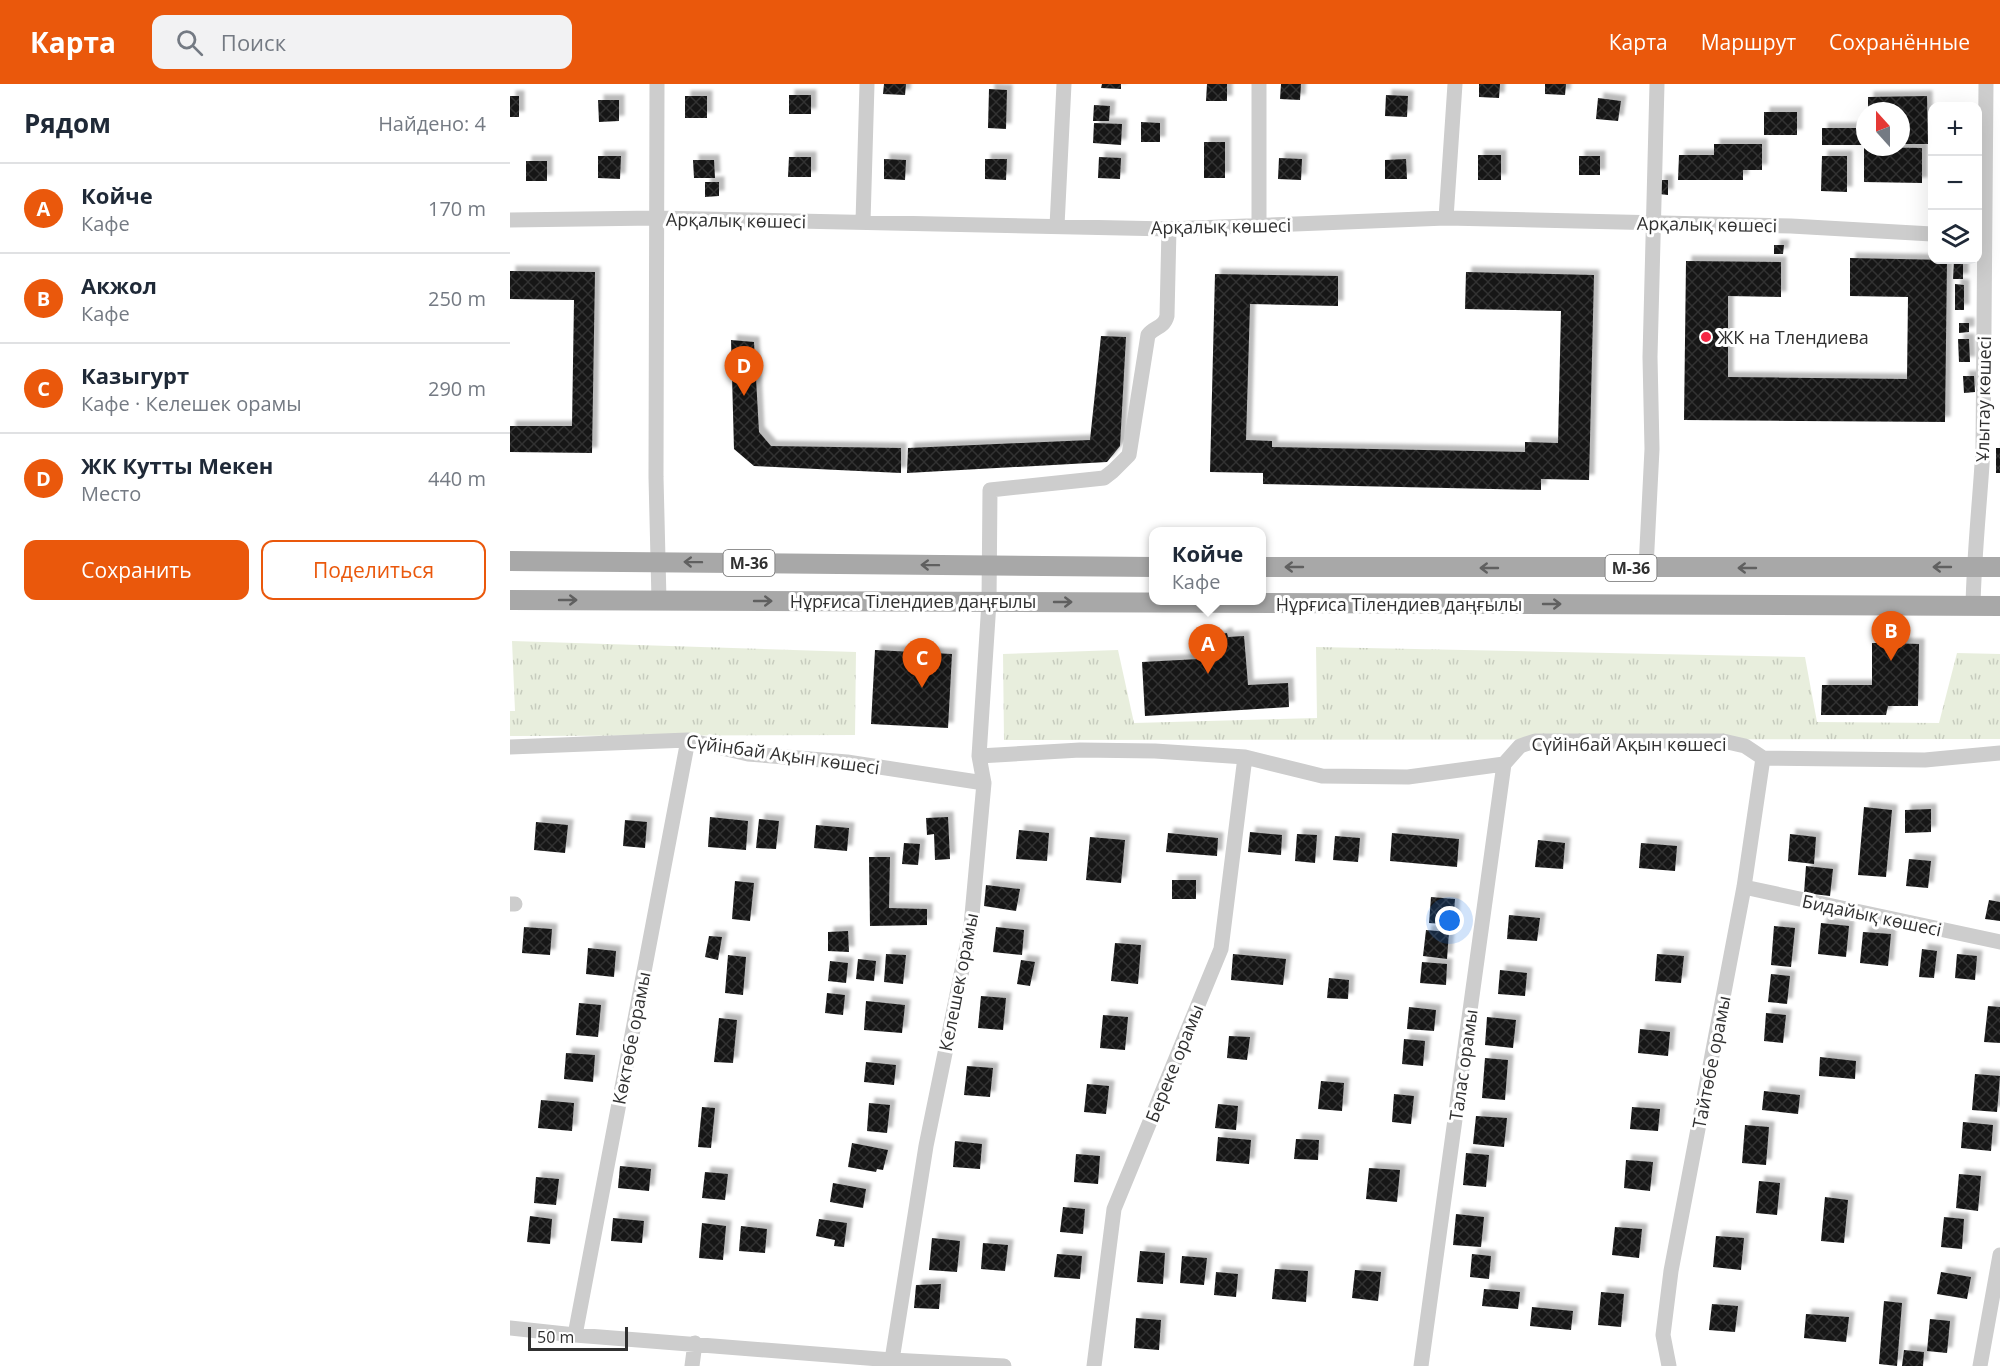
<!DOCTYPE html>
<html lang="ru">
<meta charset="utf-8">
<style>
body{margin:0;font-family:"Open Sans",sans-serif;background:#f2f2f3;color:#1f2937}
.controls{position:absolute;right:18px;top:18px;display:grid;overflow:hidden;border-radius:12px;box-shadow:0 6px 24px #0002}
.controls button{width:54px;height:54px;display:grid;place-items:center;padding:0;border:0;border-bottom:2px solid #e0e1e3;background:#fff;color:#1f2937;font:30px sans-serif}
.compass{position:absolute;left:1346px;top:18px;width:54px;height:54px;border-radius:50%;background:#fff;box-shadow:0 6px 24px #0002;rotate:339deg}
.scale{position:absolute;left:18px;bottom:15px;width:100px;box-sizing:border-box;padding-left:6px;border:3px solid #303030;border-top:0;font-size:16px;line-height:21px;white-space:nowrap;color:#303030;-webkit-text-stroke:4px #fff;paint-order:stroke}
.you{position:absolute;left:940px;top:837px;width:21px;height:21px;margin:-15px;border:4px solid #fff;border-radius:50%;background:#1a73e8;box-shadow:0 0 0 9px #1a73e833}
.badge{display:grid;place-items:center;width:39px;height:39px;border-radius:50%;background:#ea580c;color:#fff;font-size:20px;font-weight:700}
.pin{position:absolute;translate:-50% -50px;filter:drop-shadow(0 2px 3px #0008)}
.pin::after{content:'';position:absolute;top:32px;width:21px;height:18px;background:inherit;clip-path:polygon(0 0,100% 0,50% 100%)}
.popup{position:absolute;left:639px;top:443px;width:117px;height:78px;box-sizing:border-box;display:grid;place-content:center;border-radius:12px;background:#fff;filter:drop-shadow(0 2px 4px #0005);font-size:20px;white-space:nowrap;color:#747a83}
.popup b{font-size:22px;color:#1f2937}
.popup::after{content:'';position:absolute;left:50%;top:100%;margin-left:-12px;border:12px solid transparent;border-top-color:#fff}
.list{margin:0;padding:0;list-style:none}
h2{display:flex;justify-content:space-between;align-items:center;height:78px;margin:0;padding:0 24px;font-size:26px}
h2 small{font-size:20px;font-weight:400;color:#747a83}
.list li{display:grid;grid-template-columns:39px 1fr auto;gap:18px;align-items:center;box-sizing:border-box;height:90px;padding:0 24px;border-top:2px solid #e0e1e3}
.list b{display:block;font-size:22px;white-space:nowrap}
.list p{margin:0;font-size:20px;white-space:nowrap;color:#747a83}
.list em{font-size:20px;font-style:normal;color:#747a83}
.actions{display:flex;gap:12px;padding:18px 24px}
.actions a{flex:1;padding:14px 0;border:2px solid #ea580c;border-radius:12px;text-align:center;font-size:21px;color:#ea580c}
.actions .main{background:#ea580c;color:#fff}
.icon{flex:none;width:33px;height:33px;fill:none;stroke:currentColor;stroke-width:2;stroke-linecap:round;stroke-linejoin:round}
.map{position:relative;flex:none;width:1490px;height:1282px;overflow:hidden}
header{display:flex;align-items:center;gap:36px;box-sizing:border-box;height:84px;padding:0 30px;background:#ea580c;color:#fff}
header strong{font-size:28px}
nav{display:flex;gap:33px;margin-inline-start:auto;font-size:21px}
.search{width:420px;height:54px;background:#f2f2f3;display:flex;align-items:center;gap:15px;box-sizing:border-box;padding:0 21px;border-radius:12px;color:#747a83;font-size:22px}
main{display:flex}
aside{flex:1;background:#fff}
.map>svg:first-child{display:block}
.grass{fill:url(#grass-tufts)}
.building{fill:url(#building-cross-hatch);filter:url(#shadow)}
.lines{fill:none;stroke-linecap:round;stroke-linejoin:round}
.minor{stroke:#cdcdcd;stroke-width:15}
.major{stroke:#a8a8a8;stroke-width:20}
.oneway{stroke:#606060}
.poi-dot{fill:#f42644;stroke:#fff;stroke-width:2}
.labels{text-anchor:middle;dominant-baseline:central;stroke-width:6;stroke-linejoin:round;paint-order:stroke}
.shield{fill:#fff;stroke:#6e6e6e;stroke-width:1.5}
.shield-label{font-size:16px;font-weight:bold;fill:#303030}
.street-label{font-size:18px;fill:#303030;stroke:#fff}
.poi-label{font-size:18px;fill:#303030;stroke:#fff;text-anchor:start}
</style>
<header>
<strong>Карта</strong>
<div class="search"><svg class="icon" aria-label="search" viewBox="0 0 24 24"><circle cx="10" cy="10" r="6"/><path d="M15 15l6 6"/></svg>Поиск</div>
<nav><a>Карта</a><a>Маршрут</a><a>Сохранённые</a></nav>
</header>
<main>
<aside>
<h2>Рядом<small>Найдено: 4</small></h2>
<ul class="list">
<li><span class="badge">A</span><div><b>Койче</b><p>Кафе</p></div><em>170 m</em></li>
<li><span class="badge">B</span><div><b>Акжол</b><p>Кафе</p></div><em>250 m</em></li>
<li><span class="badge">C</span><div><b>Казыгурт</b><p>Кафе · Келешек орамы</p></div><em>290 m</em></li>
<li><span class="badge">D</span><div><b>ЖК Кутты Мекен</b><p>Место</p></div><em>440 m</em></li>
</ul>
<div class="actions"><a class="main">Сохранить</a><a>Поделиться</a></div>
</aside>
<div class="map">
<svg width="1490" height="1282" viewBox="0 0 1490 1282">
<defs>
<pattern id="grass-tufts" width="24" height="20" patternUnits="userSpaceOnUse" patternTransform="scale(1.5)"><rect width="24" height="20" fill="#e8eedd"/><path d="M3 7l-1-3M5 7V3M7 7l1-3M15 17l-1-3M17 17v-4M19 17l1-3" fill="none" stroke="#c7ccbe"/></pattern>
<pattern id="building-cross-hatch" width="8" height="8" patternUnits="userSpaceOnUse" patternTransform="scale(1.5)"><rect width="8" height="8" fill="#171717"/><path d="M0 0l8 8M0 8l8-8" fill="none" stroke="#303030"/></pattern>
<filter id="shadow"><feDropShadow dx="5.5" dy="-5.5" stdDeviation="1.5" flood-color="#0004"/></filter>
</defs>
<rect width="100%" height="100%" fill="#fff"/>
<path class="grass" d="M2,557L346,568L345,651L0,652V627H5Z
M806,563L1295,573L1307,638L1429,639L1447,569L1490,570V655L494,656L493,570L608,566L624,639L807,634Z"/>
<path class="building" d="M374,0H396L395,11L373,10Z
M592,0H611V5L591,4Z
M697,0H717V17H696Z
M771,0H791L790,16L770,15Z
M969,0H990L989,14L969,13Z
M1035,0H1056L1055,11L1035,10Z
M479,5L497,6L496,45L478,44Z
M279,11H301V30H279Z
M876,11L898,12L897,33L875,32Z
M0,12H9V33H0Z
M175,12H197V34H175Z
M1417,12L1418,60H1391V27H1358V13Z
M1088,14L1111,17L1108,37L1086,35Z
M88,16H109V37L89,38Z
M584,21L600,22L599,37H583Z
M1254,28H1287V51H1254Z
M631,38L650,39V58H631Z
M584,39L612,40L611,61L583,59Z
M1312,44H1355V61H1312Z
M694,58H715V94H694Z
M1204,60H1252V86H1233V96H1168L1169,71H1204Z
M1354,63L1412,64V99L1354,98Z
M968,71H991V96H968Z
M88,72H111L110,95L88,94Z
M1069,72H1090V91H1069Z
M1312,72H1337V108L1311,107Z
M279,73H301V93H278Z
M589,73L611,74L610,95L588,94Z
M769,74L792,75L791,96L768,95Z
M374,75L396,76L395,96L374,95Z
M475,75H497L496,96L475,95Z
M896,75L897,95H875V76Z
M183,76H204L205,94H184Z
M16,77H37V97H16Z
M1149,96H1158V111L1149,110Z
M195,98H209V112L195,113Z
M1264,161H1274L1273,170H1264Z
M1340,174L1437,176L1435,338L1174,336L1176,177L1271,178V213L1218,212V293L1397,295L1398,213L1340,212Z
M1444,176H1453V195H1443Z
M0,187L85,188L82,369L0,368V342H62L64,216L0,215Z
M956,188L1084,191L1079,396L1031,395V406L753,400V389L700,388L705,190L828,192V222L740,220L736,356L762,357V363L1015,368V358L1048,359L1051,227L955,225Z
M1445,200L1454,201V226H1445Z
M1449,239H1459V248L1449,249Z
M591,252L616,253L610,362L597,378L397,389L398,364L580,356Z
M1448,255H1459L1460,278H1449Z
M221,256L244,258L249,348L261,362L391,364V389L244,382L224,365Z
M1453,292H1464L1465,308L1454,309Z
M1486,364H1490V389H1486Z
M717,549L718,553L734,552L738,601L778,599L779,623L635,632L632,578L689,575L688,554L711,552V550Z
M1369,553L1377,554L1378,559L1409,560L1408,622H1378L1376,631H1311L1312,601H1362V559H1369Z
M365,566L442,570L438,644L361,640Z
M1354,723L1382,726L1376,793L1348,791Z
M1421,725V748L1395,749V726Z
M200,733L238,737L236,766L198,763Z
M438,733L440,775L425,776L424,750L417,751L416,734Z
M249,735L269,737L266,765L246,764Z
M115,736L137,738L135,764L113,762Z
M26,738L58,741L55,769L24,766Z
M306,741L339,744L337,767L304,764Z
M509,746L539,749L537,777L506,775Z
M740,748L772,751L771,771L738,768Z
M658,749L708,754L707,772L656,768Z
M882,749L949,755L947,783L880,777Z
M787,750L807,751L805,779L785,777Z
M1280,750L1306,753L1304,780L1278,777Z
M825,752L850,754L848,778L823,776Z
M580,753L615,756L611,799L576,796Z
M1028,756L1055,759L1053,785L1025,783Z
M394,759L410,760L408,781L392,780Z
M1131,759L1167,762L1165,787L1129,784Z
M359,773H380L379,824L417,825V841L360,842Z
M1399,775L1421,777L1418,804L1396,802Z
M1296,782L1323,785L1320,812L1294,809Z
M662,796H686V815H662Z
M225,797L244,799L240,837L222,835Z
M476,801L510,805L506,827L474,822Z
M921,813L945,815L943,841L919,839Z
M1479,816L1490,818V837L1475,835Z
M999,831L1030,834L1027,857L997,855Z
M1311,839L1339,842L1336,873L1308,870Z
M1264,842L1285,844L1281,883L1261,881Z
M14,843L42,845L40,871L12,869Z
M486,843L514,846L512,871L483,868Z
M916,846L939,848L937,875L913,872Z
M338,847L339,868L318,867V848Z
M1353,848L1381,850L1378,882L1350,879Z
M199,852L212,853L208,876L195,873Z
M605,859L631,861L628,900L601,897Z
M78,864L106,867L104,893L76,890Z
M1412,865L1427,867L1424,894L1409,893Z
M376,870L396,871L393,900L374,898Z
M723,870L776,875L773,901L721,896Z
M1147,870L1174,872L1171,899L1145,897Z
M1447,870L1467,872L1465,896L1445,894Z
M218,871L236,873L233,911L215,909Z
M348,875L366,877L364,897L346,895Z
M511,876L525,878L520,902L507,900Z
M320,877L338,879L336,899L318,897Z
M912,878L937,880L936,901L910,899Z
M990,886L1017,889L1015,912L988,910Z
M1261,890L1280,892L1277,920L1258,918Z
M819,894L839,896L838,915L817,914Z
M317,909L335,911L333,931L315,929Z
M471,912L496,914L493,946L468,944Z
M356,917L395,921L392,949L354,946Z
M69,919L91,921L88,953L66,951Z
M1478,922L1490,923V959L1474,958Z
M899,923L926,926L924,947L897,945Z
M1256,929L1276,931L1273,959L1254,957Z
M593,931L618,933L615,966L590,964Z
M977,933L1006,936L1003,964L975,961Z
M209,934L227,936L223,979L204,978Z
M1130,945L1160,948L1158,972L1128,969Z
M719,952L740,953L737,976L717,974Z
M894,955L915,957L913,982L892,980Z
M56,969L85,971L83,998L54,995Z
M1310,973L1346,977L1345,995L1309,992Z
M975,974L998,976L995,1016L972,1014Z
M356,978L386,981L384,1001L354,998Z
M457,982L483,984L480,1013L454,1011Z
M1465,990L1490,992L1487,1028L1462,1026Z
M811,997L834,999L832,1027L808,1025Z
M577,1000L599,1002L596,1030L574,1028Z
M1254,1007L1290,1011L1288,1030L1252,1026Z
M884,1010L904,1012L901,1040L882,1038Z
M31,1016L64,1019L62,1047L28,1044Z
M359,1019L380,1021L377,1049L357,1047Z
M708,1020L728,1022L726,1046L705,1044Z
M192,1023L205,1024L201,1064L188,1063Z
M1122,1023L1150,1025L1148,1047L1120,1045Z
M966,1032L997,1034L994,1063L963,1060Z
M1453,1038L1483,1041L1481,1067L1451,1064Z
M1235,1041L1259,1043L1256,1081L1232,1079Z
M708,1053L741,1056L739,1080L706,1077Z
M786,1055L809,1056L808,1076L784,1075Z
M445,1057L472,1060L470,1085L443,1083Z
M342,1059L378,1066L373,1086L367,1085L366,1088L338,1083Z
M956,1069L979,1071L976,1103L953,1101Z
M566,1070L590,1072L588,1100L564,1098Z
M1116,1076L1143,1078L1140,1107L1114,1104Z
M110,1082L141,1085L139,1107L108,1104Z
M859,1084L890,1086L887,1118L856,1115Z
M195,1088L218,1090L215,1116L192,1114Z
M1449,1090L1471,1092L1468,1127L1446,1124Z
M26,1093L49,1095L46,1121L24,1119Z
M1249,1097L1270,1099L1267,1131L1246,1129Z
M323,1099L356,1105L353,1124L320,1118Z
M1315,1113L1338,1116L1334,1159L1311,1157Z
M553,1123L575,1125L573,1150L550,1148Z
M946,1130L974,1133L971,1163L943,1161Z
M20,1132L42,1135L40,1160L17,1158Z
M1434,1133L1454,1135L1452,1165L1431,1163Z
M103,1134L134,1137L132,1159L101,1157Z
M309,1135L337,1139L334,1163L324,1162L325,1156L306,1152Z
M192,1139L216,1142L213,1176L189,1174Z
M231,1142L257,1145L255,1169L229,1167Z
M1105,1143L1132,1145L1129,1174L1102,1171Z
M1206,1152L1234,1154L1231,1186L1203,1183Z
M422,1154L450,1157L447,1188L419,1186Z
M473,1159L498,1161L495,1187L471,1185Z
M630,1167L655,1169L653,1200L627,1198Z
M547,1170L572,1172L570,1195L544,1193Z
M962,1170L981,1172L979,1195L960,1193Z
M672,1172L697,1174L694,1201L670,1199Z
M765,1185L798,1187L796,1218L762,1215Z
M845,1186L871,1188L868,1217L842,1214Z
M706,1188L728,1190L726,1213L704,1211Z
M1431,1188L1461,1193L1457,1215L1427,1210Z
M431,1200L429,1225L404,1224L406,1201Z
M974,1205L1010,1208L1008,1225L972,1222Z
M1091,1208L1114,1210L1111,1243L1088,1241Z
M1374,1217L1392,1219L1387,1282L1369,1280Z
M1202,1220L1228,1222L1225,1248L1199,1246Z
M1022,1223L1063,1227L1061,1246L1020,1242Z
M1296,1230L1339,1233L1336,1258L1294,1254Z
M626,1234L651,1236L649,1266L624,1264Z
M1420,1235L1440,1237L1437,1269L1417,1267Z
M1394,1266L1414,1268L1413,1282H1392Z"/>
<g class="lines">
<path class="minor" d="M147,0L146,393L149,516
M749,0V142
M936,134L945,0
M0,136L146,134L659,145L936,134L1281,142L1422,150
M353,138L357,0
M547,142L554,0
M1136,484L1142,365L1140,273L1147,0
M1463,522C1464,470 1470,417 1473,365L1476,0
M0,663L178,656L238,670L337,678L474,699
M469,672L570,666L645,667L735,673L812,692L898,693L994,680L1010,662L1025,657H1213L1235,662L1253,674L1415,676L1490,669
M1234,803L1490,858
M0,820H5
M0,1244L65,1251L382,1276L494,1282
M65,1251L178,656
M382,1276L416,1062L461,842L474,699L469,672L479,518L480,406L594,394L603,387L619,371L638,251C644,243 654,244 657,232L659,145
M182,1282L185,1259
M584,1282L604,1125L711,865L735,673
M911,1282L994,680
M1159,1282L1153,1251L1161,1187L1234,803L1253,674
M1470,1282L1490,1171"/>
<path class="major" d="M0,477L644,483
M752,483H1490
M0,516L1490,522"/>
</g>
<defs><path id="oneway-shaft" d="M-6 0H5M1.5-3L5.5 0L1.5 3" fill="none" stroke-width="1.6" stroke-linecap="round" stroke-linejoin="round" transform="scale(1.5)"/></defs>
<g class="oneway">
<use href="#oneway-shaft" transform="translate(183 478) rotate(-179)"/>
<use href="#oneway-shaft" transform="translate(420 481) rotate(-179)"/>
<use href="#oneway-shaft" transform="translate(784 483) rotate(-180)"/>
<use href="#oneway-shaft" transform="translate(1432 483) rotate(180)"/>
<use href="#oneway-shaft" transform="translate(979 484) rotate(-180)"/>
<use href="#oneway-shaft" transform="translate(1237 484) rotate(180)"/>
<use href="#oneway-shaft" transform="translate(58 516)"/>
<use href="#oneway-shaft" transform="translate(253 517)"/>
<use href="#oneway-shaft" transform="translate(553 518)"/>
<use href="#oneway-shaft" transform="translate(1042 520)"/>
</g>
<circle class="poi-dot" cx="1196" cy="253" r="6"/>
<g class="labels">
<g class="shield">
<rect x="213.5" y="466" width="51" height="26" rx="4.5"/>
<rect x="1095.5" y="471" width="51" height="26" rx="4.5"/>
</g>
<g class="shield-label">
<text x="239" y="479">M-36</text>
<text x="1121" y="484">M-36</text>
</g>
<g class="street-label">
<text transform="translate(226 136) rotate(1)">Арқалық көшесі</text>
<text transform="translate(1197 140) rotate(1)">Арқалық көшесі</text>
<text transform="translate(711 142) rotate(-1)">Арқалық көшесі</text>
<text transform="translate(1473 315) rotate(-89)">Ұлытау көшесі</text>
<text x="403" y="517">Нұрғиса Тілендиев даңғылы</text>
<text x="889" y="520">Нұрғиса Тілендиев даңғылы</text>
<text x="1119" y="660">Сүйінбай Ақын көшесі</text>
<text transform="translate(273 670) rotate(8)">Сүйінбай Ақын көшесі</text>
<text transform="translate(1362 831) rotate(12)">Бидайық көшесі</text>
<text transform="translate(448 898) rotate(-79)">Келешек орамы</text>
<text transform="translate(121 954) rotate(-79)">Көктөбе орамы</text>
<text transform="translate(1201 978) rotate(-79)">Тайтөбе орамы</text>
<text transform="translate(664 979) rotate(-68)">Береке орамы</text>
<text transform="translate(953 981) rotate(-82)">Талас орамы</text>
</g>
<g class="poi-label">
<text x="1208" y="253">ЖК на Тлендиева</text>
</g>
</g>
</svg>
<div class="controls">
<button>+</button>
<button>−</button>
<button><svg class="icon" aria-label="layers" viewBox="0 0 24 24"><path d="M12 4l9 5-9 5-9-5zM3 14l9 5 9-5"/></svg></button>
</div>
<svg class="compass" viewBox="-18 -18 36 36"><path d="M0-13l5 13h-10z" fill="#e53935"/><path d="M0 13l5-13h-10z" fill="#747a83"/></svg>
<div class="scale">50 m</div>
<div class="you"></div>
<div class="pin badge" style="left:698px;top:590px">A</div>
<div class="popup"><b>Койче</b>Кафе</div>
<div class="pin badge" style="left:1381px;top:577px">B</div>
<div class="pin badge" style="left:412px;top:604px">C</div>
<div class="pin badge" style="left:234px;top:312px">D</div>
</div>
</main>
